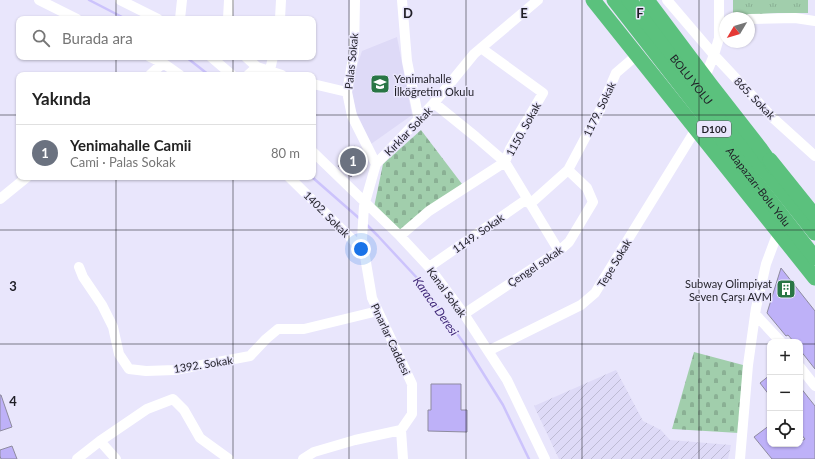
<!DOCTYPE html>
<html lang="tr">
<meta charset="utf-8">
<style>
body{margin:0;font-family:Lato,sans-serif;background:#f2f2f2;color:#222}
.controls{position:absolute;right:12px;bottom:12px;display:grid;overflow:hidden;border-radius:8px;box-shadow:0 1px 3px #0004}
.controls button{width:36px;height:36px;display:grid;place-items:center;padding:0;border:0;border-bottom:1px solid #e0e0e0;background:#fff;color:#222;font:20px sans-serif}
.compass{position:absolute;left:719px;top:12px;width:36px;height:36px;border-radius:50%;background:#fff;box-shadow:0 1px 3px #0004;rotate:232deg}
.you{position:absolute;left:361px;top:249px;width:14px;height:14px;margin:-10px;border:3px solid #fff;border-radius:50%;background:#1a73e8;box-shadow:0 0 0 6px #1a73e833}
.badge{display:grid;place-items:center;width:26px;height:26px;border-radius:50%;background:#297645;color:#fff;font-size:13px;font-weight:700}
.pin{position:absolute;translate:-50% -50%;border:2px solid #fff;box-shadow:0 1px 4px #0006}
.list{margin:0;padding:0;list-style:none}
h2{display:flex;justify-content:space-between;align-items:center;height:52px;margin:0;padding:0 16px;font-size:17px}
h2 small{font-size:13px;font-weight:400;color:#767676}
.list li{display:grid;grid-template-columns:26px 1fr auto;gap:12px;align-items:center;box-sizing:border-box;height:56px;padding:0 16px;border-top:1px solid #e0e0e0}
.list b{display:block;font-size:15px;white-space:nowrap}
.list p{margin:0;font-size:13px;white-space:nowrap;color:#767676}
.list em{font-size:13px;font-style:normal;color:#767676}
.icon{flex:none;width:22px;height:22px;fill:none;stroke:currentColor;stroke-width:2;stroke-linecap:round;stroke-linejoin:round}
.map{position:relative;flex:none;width:815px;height:459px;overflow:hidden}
.search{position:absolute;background:#fff;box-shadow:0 1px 3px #0004;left:16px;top:16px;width:300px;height:44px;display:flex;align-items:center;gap:10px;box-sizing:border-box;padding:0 14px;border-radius:8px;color:#767676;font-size:15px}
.panel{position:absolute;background:#fff;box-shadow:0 1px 3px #0004;left:16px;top:72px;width:300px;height:108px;border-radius:8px}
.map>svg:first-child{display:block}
.built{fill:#dedaf7}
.industrial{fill:url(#industrial-furrows)}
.cemetery{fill:url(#cemetery-stones)}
.park{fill:url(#park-tufts)}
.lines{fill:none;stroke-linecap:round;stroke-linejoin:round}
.stream{stroke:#ccc3fc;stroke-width:2.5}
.building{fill:#beb1f8;stroke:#8e8b9f}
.minor{stroke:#fff;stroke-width:10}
.highway{stroke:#5bc17d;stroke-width:15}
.grid{fill:none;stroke:#1f1e26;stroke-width:1;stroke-opacity:0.55}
.labels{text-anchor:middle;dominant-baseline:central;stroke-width:3;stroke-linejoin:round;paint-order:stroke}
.shield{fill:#e9e6fc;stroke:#5c5a66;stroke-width:1}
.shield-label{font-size:10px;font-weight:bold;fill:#1f1e26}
.street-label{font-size:11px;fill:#1f1e26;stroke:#e9e6fc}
.poi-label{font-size:11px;fill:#1f1e26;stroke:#e9e6fc;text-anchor:start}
.water-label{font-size:12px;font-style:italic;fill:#3f2778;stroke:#e9e6fc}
.grid-label{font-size:13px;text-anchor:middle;font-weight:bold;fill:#1f1e26;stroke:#e9e6fc;stroke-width:3;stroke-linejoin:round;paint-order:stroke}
</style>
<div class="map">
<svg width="815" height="459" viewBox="0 0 815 459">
<defs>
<pattern id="industrial-furrows" width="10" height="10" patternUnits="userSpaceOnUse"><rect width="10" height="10" fill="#dedaf7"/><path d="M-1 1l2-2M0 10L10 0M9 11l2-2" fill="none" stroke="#bebbd4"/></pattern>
<pattern id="cemetery-stones" width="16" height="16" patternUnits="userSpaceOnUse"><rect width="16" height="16" fill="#a1ceac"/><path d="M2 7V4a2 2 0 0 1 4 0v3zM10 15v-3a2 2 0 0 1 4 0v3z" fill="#8ab094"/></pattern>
<pattern id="park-tufts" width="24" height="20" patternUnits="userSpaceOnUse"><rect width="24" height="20" fill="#a1ceac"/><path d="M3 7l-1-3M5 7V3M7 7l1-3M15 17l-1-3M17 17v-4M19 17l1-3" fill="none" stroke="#8ab094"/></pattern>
</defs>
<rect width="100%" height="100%" fill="#e9e6fc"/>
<path class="built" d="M397,37L412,115L371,144L355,109L352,93L354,75L362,51Z"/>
<path class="industrial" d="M616,370L643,421L661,430L670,440L731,445L728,459H559L534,406Z"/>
<path class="cemetery" d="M421,130L462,184L400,230L374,207L383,164Z
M694,352L743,365L739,433L672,429Z"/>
<path class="park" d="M733,0H808V13H778L733,16Z"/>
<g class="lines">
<path class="stream" d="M89,0L126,19
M186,57L209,75
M312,177L360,219
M367,225L378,236L418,279L468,349L503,405L529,459"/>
</g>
<path class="building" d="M354,146L363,153L366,159L351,177L338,166Z
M781,268L815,311V369L800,350V342H794L788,335L786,336L767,313Z
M770,375V396L760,383Z
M431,384H461V410H467V432L428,431V410H431Z
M800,387L815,406V459H772L754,437L770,425V444H800V442L805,439L800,433Z
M0,395H1L12,427L0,431Z
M12,446L17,459H1L0,456V450Z"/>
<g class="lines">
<path class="minor" d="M39,0L77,19
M120,0L158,19
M355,0L354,52L347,92L352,116L376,164
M402,0L407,61L419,120
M667,0L714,55
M180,19L182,0
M228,19L229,0
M280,19L281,0
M749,19L795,18L815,21
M714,55L719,38V0
M150,57L163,63L180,75
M211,57L232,75
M246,57L257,67L282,75
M270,70L273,57
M150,75L163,63
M248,75L257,67
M705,77L714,55L773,118L815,156
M313,84L347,92
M434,103L476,137L505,162L559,251
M313,152L400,236L429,267L464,314L507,380L545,459
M568,170L600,110L616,73L637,55
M289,177L364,251
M0,199L27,177
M400,236L429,211L505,162L510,149L543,93L481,48
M79,267L83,277L102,305L113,327L119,354L129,369L146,371L175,370L250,356L266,339L278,329H304L378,311
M429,267L527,199
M464,314L559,251L569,242L593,202L587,188L568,170L530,204
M755,314L781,342
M488,351L581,305L595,293L696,129
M800,367L815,386
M401,430L403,459
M100,441L116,459
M77,459L100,441L147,409L173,399L184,410L200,438L229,459
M303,459L314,452L355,440L401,430L412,414V384L372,298L362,239L364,206L376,164L434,103L474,54L538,0
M740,459L748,365L756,308L766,264L778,232"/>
<g class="highway">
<path d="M593,0L815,278"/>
<path id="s1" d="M614,0L815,258"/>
<path id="s2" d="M629,0L815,233"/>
<path d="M647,0L710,84L760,148L774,168"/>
<path d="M770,160L815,216"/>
</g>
</g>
<path class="grid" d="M116,0V19M233,0V19M349,0V459M466,0V459M582,0V459M699,0V459M116,57V75M233,57V75M0,115H19M313,115H815M116,177V459M233,177V459M0,230H815M0,344H770M800,344H815"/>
<defs>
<symbol id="school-square" viewBox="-11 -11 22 22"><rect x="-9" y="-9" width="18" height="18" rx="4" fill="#297645" stroke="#e9e6fc"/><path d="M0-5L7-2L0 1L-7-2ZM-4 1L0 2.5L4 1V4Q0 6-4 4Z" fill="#fff"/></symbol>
<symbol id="building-square" viewBox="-11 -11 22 22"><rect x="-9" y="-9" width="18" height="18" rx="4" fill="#297645" stroke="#e9e6fc"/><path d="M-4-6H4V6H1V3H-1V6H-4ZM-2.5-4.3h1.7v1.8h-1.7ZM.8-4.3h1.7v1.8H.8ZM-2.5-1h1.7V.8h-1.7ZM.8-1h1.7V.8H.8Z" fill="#fff"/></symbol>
</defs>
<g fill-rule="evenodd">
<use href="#school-square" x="369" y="73" width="22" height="22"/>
<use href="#building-square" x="775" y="278" width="22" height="22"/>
</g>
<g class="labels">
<rect class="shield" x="697" y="121" width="34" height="16" rx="3"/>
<g class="shield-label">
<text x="714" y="129">D100</text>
</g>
<g class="street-label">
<text transform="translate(351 61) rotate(-84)">Palas Sokak</text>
<text stroke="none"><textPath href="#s2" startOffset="101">BOLU YOLU</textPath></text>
<text transform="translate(755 98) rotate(46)">865. Sokak</text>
<text transform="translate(599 109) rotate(-64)">1179. Sokak</text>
<text transform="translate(523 129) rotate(-61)">1150. Sokak</text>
<text transform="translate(408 131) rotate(-46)">Kırklar Sokak</text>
<text stroke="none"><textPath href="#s1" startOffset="236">Adapazarı-Bolu Yolu</textPath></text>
<text transform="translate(327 214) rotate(45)">1402. Sokak</text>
<text transform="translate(478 233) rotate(-35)">1149. Sokak</text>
<text transform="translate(614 263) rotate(-59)">Tepe Sokak</text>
<text transform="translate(535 266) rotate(-34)">Çengel sokak</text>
<text transform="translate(447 292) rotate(54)">Kanal Sokak</text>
<text transform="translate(391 339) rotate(65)">Pınarlar Caddesi</text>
<text transform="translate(203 364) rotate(-9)">1392. Sokak</text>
</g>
<g class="poi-label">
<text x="394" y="78">Yenimahalle<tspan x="394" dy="13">İlköğretim Okulu</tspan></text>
<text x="772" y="283" text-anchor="end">Subway Olimpiyat<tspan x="772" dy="13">Seven Çarşı AVM</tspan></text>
</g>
<g class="water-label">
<text transform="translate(436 306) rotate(55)">Karaca Deresi</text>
</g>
</g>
<g class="grid-label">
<text x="408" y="18">D</text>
<text x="524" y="18">E</text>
<text x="640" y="18">F</text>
<text x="13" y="291">3</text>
<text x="13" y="406">4</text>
</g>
</svg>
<div class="controls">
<button>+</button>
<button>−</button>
<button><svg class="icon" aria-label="locate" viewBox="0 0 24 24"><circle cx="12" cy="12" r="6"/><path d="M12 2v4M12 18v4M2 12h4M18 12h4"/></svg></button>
</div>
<svg class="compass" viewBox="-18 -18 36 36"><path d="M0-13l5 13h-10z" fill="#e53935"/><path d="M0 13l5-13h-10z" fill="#767676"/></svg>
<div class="you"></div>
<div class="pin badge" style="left:353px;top:161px;background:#6b7280">1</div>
<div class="search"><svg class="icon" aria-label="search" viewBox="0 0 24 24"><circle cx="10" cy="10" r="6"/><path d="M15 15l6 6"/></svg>Burada ara</div>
<section class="panel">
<h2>Yakında<small></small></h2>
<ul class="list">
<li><span class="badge" style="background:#6b7280">1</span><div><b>Yenimahalle Camii</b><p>Cami · Palas Sokak</p></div><em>80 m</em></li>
</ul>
</section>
</div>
